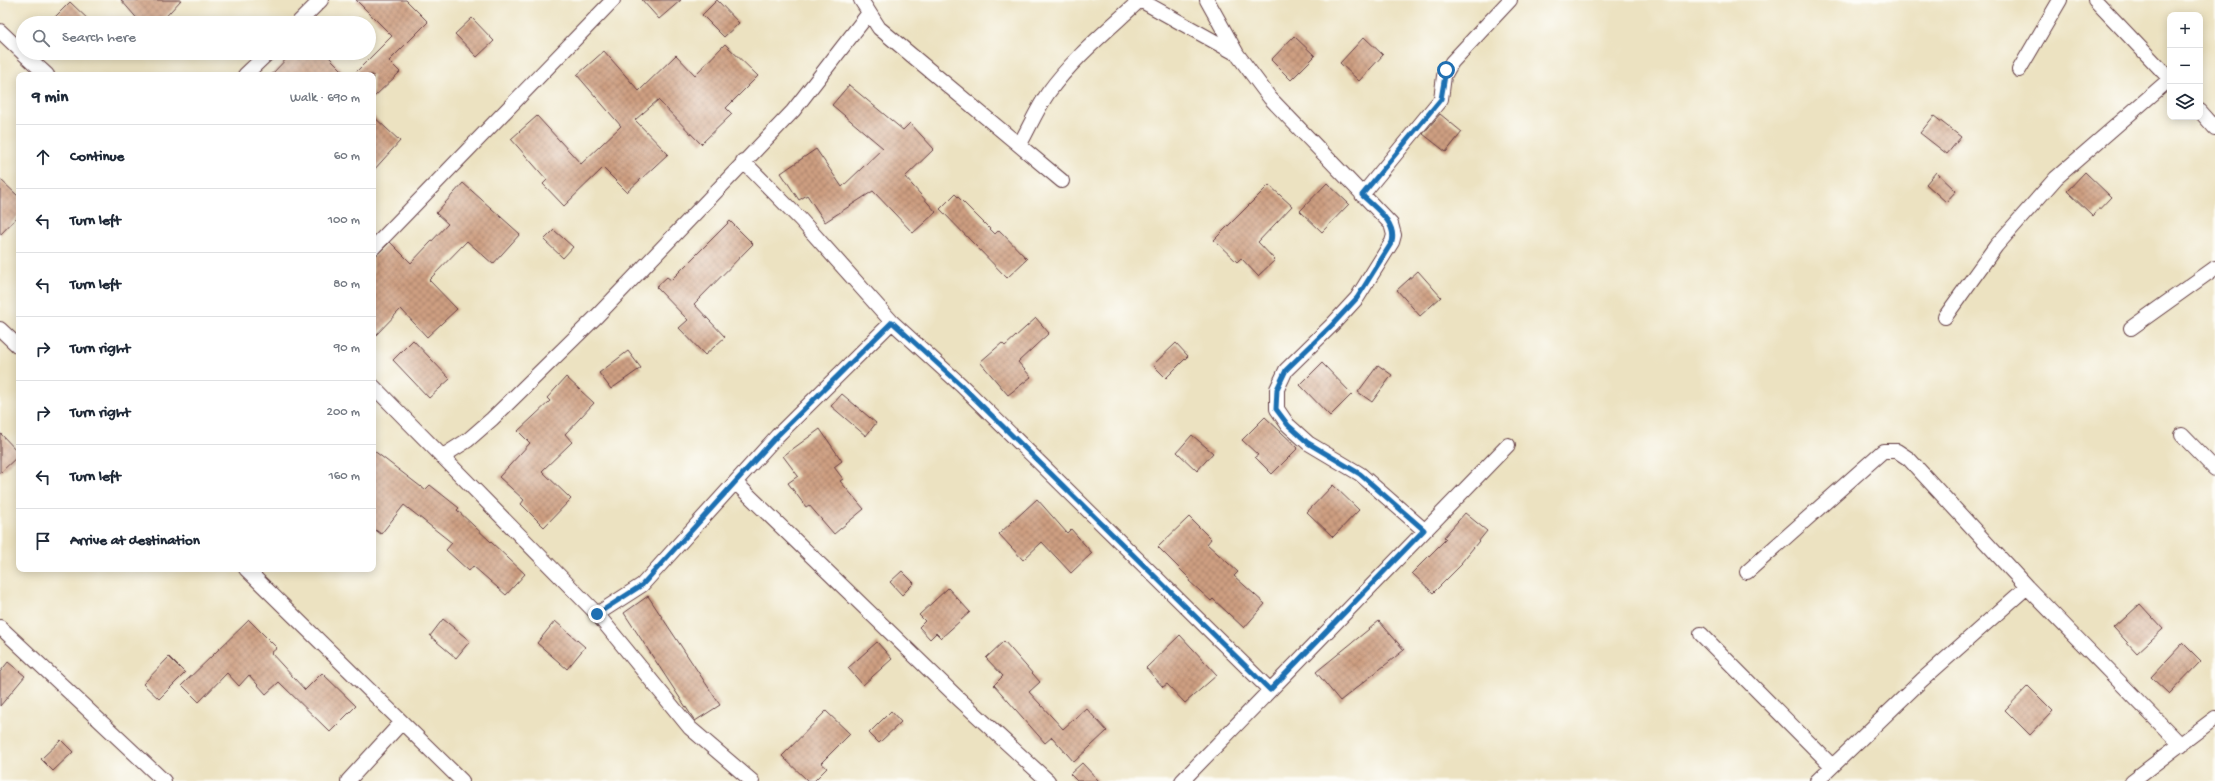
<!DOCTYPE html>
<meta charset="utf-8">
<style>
body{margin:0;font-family:"Gochi Hand",sans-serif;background:#f2f2f3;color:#1f2937}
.controls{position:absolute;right:12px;top:12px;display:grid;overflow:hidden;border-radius:8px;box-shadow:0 2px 10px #0003}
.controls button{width:36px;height:36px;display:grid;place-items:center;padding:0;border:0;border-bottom:1px solid #e0e1e3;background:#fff;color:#1f2937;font:20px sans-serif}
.stop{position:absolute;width:12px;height:12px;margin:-9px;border:3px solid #1f6fb2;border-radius:50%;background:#fff}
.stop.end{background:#1f6fb2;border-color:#fff;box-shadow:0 1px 4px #0008}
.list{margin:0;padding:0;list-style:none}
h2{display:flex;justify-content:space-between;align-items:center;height:52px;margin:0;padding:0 16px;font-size:17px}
h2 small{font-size:13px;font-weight:400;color:#747a83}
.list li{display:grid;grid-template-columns:26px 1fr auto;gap:12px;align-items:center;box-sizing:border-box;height:64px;padding:0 16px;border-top:1px solid #e0e1e3}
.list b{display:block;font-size:15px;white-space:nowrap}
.list em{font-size:13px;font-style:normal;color:#747a83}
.icon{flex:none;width:22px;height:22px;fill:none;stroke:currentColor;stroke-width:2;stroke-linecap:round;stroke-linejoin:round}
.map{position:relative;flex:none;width:2215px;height:781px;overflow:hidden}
.search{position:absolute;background:#fff;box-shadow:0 2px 10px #0003;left:16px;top:16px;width:360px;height:44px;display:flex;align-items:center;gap:10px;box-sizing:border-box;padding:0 14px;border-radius:22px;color:#747a83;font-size:15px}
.panel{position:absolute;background:#fff;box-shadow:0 2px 10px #0003;left:16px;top:72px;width:360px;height:500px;border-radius:8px}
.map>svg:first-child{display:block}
.building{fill:url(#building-cross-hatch)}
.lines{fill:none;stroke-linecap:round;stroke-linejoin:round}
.street-casing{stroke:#623c42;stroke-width:16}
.street{stroke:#fff;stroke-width:14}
.route{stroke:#1f6fb2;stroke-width:5}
</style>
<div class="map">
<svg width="2215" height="781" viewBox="0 0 2215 781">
<defs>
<pattern id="building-cross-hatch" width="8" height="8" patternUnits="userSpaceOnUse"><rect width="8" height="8" fill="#ce9f81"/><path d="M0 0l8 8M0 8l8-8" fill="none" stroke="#a9816a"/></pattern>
</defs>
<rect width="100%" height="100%" fill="#fdfcf7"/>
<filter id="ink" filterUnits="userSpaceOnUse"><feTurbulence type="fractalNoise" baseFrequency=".025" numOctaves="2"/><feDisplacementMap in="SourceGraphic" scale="8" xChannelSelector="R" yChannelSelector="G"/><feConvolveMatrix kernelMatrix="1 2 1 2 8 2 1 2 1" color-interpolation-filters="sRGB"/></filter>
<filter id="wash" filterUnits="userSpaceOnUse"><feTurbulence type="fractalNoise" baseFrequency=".012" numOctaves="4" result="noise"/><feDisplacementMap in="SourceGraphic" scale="16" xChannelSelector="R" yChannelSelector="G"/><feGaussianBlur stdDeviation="0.9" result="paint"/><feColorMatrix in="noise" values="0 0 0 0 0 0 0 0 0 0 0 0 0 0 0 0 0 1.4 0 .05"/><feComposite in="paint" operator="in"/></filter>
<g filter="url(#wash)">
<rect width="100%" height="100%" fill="#ece2c1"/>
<g id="blocks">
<path class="building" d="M121,0H181L160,23H141Z
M356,0H406L428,22L389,61L400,72L373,98V75H353L392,36Z
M642,0H681L659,19Z
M717,0L739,23L724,37L702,15Z
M70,2L92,23H49Z
M472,18L494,41L477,57L455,34Z
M1294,36L1315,56L1291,80L1271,60Z
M1364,37L1383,55L1359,81L1340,63Z
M725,44L758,76L726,108L732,114L701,144L658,100L635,120L668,154L627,192L603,168L564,206L543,184L547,180L511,139L537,116L581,164L621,126L577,75L604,51L639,91L676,55L695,75Z
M292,53H325L347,75H271Z
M849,85L903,130L910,123L934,149L905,177L936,212L913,233L873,191L825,222L807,195L799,200L781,173L816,149L842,187L883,148L832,105Z
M1440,114L1462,132L1446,152L1423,134Z
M373,116L400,141L373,171Z
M1934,116L1961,137L1947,154L1920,133Z
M1936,172L1956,191L1946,202L1926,184Z
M2085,172L2111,197L2093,216L2067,191Z
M0,179L19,197V215L0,235Z
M463,183L520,234L493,264L467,241L429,280L457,309L427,337L401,309L373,338V258L390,242L411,263L448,224L436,213Z
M1327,183L1349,204L1322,232L1300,211Z
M1269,185L1292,206L1258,242L1275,260L1258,276L1241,258L1237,262L1214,240Z
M955,194L995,234L999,230L1027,259L1007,278L940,209Z
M730,221L753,244L694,304L725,337L705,355L679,328L688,320L656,287L667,277L671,280Z
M554,230L573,247L563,258L544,240Z
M1418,271L1441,297L1420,316L1397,290Z
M1036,318L1049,333L1018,362L1031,377L1008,395L980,362L1002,343L1005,346Z
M413,340L450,379L429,398L393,360Z
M1176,343L1188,356L1166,378L1153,365Z
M628,351L641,368L611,389L599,373Z
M1322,363L1352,394L1330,416L1300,385Z
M1378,365L1392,375L1372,402L1358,392Z
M566,377L594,403L565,434L572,442L542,471L571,499L544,527L521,504L524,500L499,477L530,443L518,431L550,401L547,398Z
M842,394L876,423L866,436L831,406Z
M1265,417L1298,448L1272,474L1255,457L1258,455L1242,440Z
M820,429L842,461L834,467L843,479L840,481L864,509L834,534L809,505L806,507L788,483L798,476L783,456Z
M0,433L19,453V455L0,473Z
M1192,435L1213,453L1197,471L1177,452Z
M373,450L425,490L430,485L459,508L457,510L525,574L506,595L473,566L469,571L446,550L452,543L404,505L381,534L373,528Z
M1333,485L1359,510L1333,537L1307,512Z
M1037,499L1067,533L1071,529L1092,553L1071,573L1042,542L1023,560L999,534Z
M1465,513L1487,531L1461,563L1462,564L1433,593L1412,573L1446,539L1444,537Z
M1189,517L1211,539L1207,544L1238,572L1234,576L1265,604L1244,628L1213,599L1211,601L1189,581L1190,579L1158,547Z
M902,571L914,583L902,595L890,582Z
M948,588L970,612L941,638L936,633L930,639L919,627L925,621L919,615Z
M648,596L720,705L695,721L624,613Z
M2140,604L2163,629L2137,653L2114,628Z
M443,619L470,641L456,658L430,636Z
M249,620L277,648L271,653L305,690L322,673L356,706L330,732L279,682L266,694L249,675L239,686L227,673L199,702L182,685Z
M555,621L585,647L567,669L537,643Z
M1379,621L1404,650L1340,701L1316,672Z
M1180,635L1217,675L1185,703L1167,684L1163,687L1146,668Z
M1004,641L1040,682L1029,692L1063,729L1086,708L1107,731L1074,762L1052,737L1045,743L994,685L1003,676L986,658Z
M877,642L892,659L863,685L848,668Z
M2183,643L2201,661L2169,694L2151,677Z
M169,657L185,673L159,699L143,684Z
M8,662L25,676L0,706V672Z
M2028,686L2053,711L2030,735L2005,710Z
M826,711L850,734L821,763L827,768L814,781H808L782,756Z
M891,711L901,722L879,743L869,733Z
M61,740L73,752L53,771L41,759Z
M1082,763L1099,781H1077L1070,774Z"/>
</g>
</g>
<g filter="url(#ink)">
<use href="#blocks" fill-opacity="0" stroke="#623c42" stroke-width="1"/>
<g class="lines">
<defs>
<path id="street" d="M861,0L879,28L1062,181
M1140,0L1237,54
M1207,0L1237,54L1270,98L1391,224L1394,235L1392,242L1357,298L1332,325L1286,370L1277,389V409L1288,425L1308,443L1360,474L1424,530
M2095,0L2170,79
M298,23L321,0
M0,31L23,53
M23,53L47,75
M2019,70L2060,0
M245,75L268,53
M2200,111L2215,128
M1020,144C1029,128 1037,109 1048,93C1073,58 1108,30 1140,0
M743,161L801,220L892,322L961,385L1270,690
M1362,195L1441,99L1444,76L1452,62L1510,0
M373,248L613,0
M1945,317L1996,246L2056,178L2170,79
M2131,328L2215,268
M0,329L19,347
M373,386L597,614L690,728L752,781
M2182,435L2215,469
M443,456L468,440L492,419L597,316L793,111L869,13
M736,483L958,698L1048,781
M246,569L462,781
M1747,572L1883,451H1897L1909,459L2027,587L2181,745
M597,614L642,585L777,436L892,322
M0,627L164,781
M1701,634L1832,766
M348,781L401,723
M1182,781L1508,445
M1817,781L1922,680L2027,587
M2132,781L2215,718"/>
</defs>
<use href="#street" class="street-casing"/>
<use href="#street" class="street"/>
</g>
</g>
<g class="lines" filter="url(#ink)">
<path class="route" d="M597,614L642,585L777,436L892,322L961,385L1270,690L1424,530L1360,474L1308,443L1288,425L1276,409L1277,389L1286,370L1332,325L1357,298L1392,242C1397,222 1375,208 1362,195L1441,99L1446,70"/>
</g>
</svg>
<div class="controls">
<button>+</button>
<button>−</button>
<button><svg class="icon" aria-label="layers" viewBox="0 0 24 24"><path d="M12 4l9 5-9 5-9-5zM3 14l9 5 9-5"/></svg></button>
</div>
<div class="stop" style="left:1446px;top:70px"></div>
<div class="stop end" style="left:597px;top:614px"></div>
<div class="search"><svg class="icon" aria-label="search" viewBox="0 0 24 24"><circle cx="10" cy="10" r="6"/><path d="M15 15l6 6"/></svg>Search here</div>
<section class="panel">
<h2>9 min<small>Walk · 690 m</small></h2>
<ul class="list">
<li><svg class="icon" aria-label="ahead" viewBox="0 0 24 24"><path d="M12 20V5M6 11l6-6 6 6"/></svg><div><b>Continue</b></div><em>60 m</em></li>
<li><svg class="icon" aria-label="left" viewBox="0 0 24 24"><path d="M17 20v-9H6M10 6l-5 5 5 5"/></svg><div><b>Turn left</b></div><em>100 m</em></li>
<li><svg class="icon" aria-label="left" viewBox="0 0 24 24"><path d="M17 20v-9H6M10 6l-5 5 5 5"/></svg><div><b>Turn left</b></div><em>80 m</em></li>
<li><svg class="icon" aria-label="right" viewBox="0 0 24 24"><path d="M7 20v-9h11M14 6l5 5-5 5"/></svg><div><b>Turn right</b></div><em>90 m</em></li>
<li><svg class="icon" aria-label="right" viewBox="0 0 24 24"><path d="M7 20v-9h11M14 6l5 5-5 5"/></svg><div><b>Turn right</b></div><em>200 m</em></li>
<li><svg class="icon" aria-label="left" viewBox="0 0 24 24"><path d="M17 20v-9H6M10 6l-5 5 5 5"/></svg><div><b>Turn left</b></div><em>160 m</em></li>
<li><svg class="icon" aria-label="arrive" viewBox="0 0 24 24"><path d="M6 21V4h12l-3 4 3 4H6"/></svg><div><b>Arrive at destination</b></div></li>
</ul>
</section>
</div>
